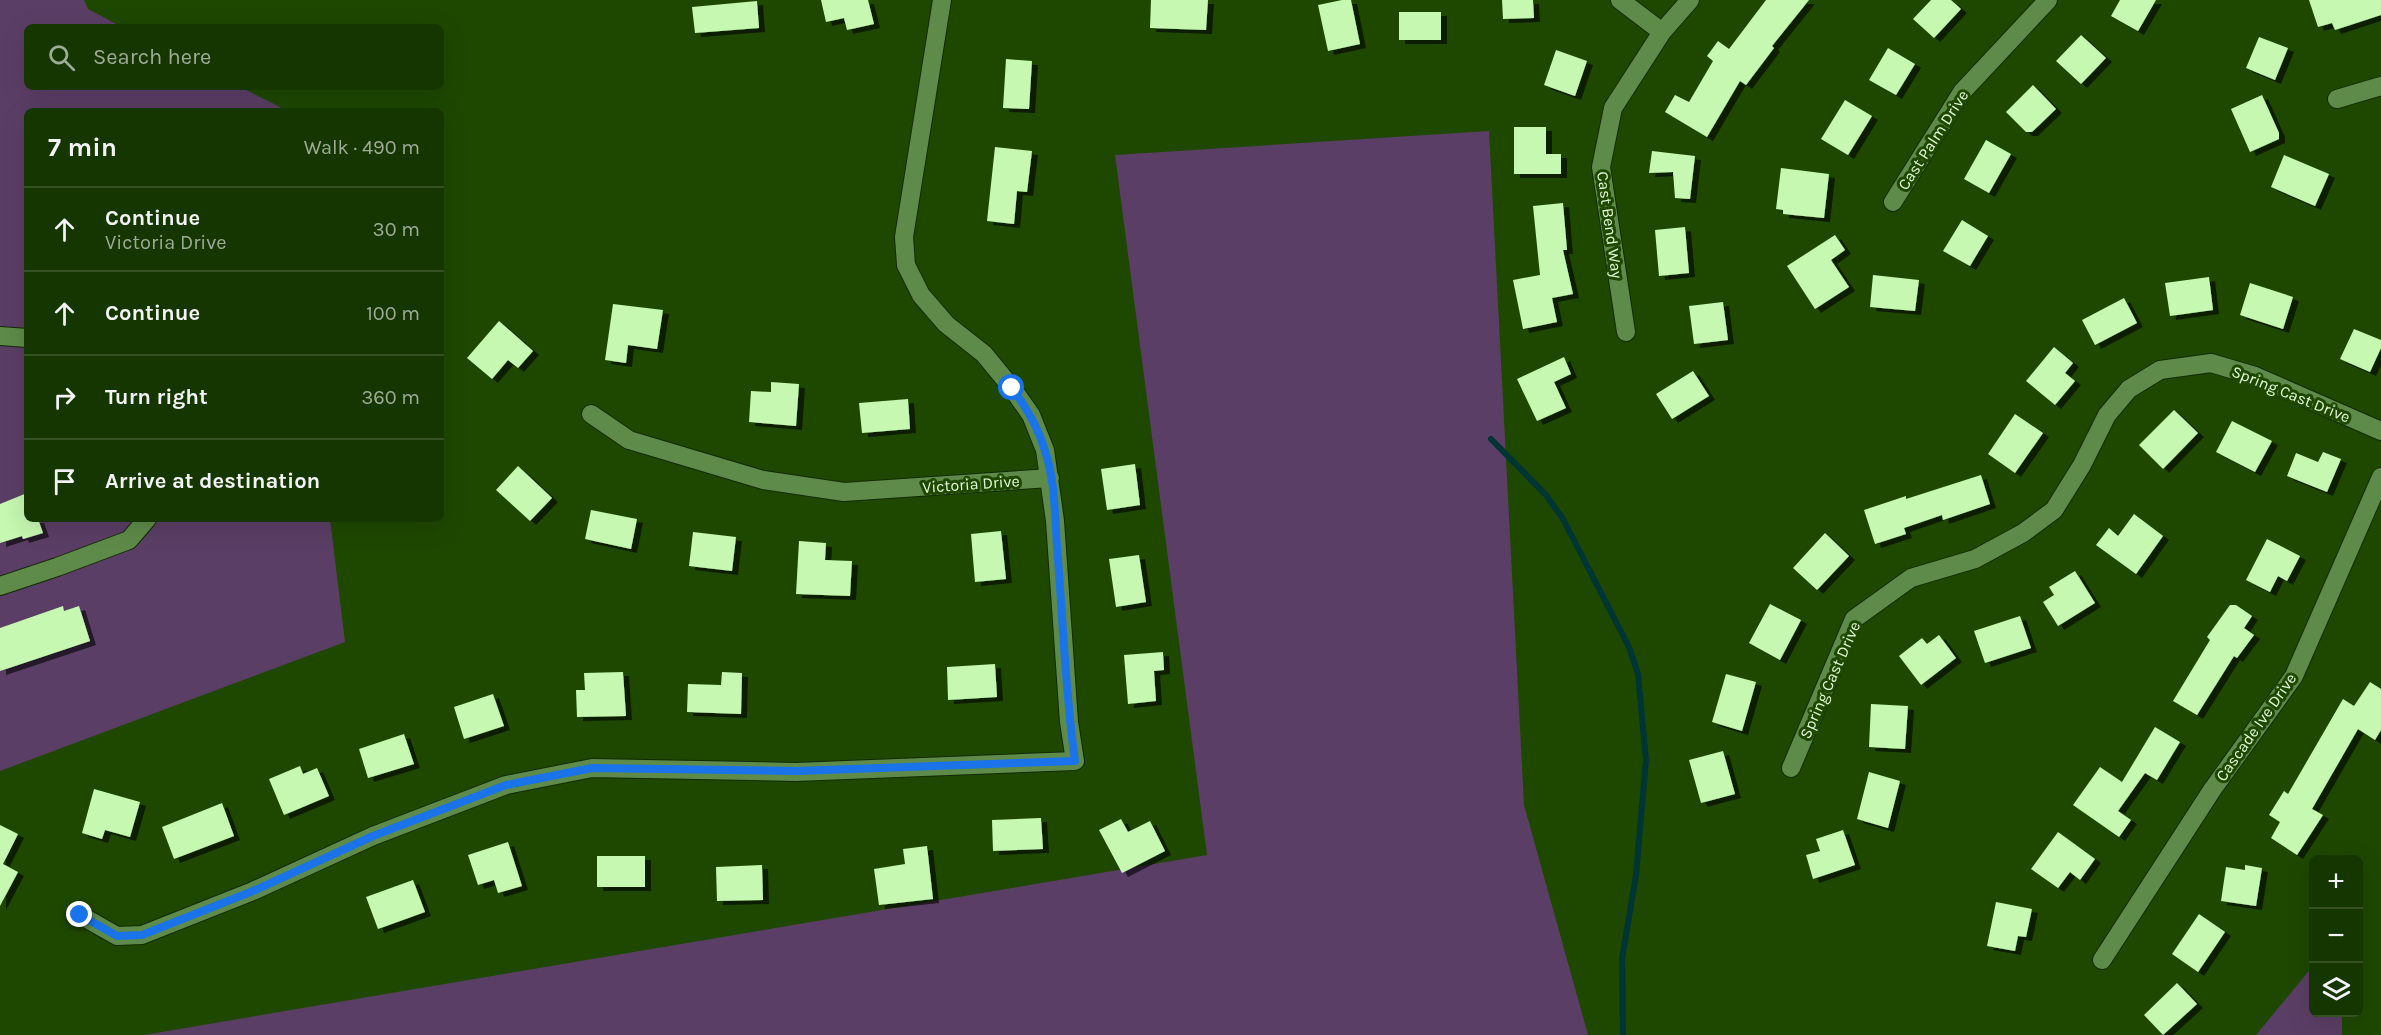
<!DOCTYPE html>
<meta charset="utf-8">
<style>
body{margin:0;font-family:Karla,sans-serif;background:#23410f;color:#f1f3f6}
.controls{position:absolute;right:18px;bottom:18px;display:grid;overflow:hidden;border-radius:9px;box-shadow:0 6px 24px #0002}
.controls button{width:54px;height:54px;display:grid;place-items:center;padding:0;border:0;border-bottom:2px solid #355022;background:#163600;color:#f1f3f6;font:30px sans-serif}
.stop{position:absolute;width:18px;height:18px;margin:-14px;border:4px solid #1a73e8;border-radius:50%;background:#fff}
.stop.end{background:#1a73e8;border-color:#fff;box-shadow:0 2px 6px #0008}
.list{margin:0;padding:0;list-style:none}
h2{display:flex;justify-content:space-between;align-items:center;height:78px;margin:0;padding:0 24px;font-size:26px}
h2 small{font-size:20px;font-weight:400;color:#9eab99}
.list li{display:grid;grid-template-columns:39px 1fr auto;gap:18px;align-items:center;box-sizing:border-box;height:84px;padding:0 24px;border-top:2px solid #355022}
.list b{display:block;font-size:22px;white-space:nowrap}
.list p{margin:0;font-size:20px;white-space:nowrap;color:#9eab99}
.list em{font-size:20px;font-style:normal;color:#9eab99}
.icon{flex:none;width:33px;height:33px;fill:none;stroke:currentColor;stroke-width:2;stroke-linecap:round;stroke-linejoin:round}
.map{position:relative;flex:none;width:2381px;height:1035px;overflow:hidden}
.search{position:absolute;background:#163600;box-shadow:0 6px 24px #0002;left:24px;top:24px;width:420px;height:66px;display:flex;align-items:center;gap:15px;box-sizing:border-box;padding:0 21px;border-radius:9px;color:#9eab99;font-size:22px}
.panel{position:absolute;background:#163600;box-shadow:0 6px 24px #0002;left:24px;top:108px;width:420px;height:414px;border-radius:9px}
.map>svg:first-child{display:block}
.green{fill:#5b3e65}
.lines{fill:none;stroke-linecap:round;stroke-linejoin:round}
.stream{stroke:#003536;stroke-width:6}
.building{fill:#c6f8b1;filter:url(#shadow)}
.minor-casing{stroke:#132a07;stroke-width:20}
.minor{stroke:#5e8b49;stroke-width:18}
.route{stroke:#1a73e8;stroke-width:8}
.labels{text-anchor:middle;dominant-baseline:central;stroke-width:6;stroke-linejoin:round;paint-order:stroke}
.street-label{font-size:16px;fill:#e1fad7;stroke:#1e4800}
</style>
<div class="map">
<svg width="2381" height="1035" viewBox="0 0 2381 1035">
<defs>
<filter id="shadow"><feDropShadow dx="6" dy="4" stdDeviation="0" flood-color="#0009"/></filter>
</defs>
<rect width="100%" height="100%" fill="#1e4800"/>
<path class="green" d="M0,0H84L88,9L122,27H27V87H240L280,107V111H27V519H330L345,642L0,771Z
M1489,131L1524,805L1588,1035H144L1207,855L1115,155Z
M2313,966L2314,1012L2342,1013V1035H2256Z"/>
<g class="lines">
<path class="stream" d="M1491,439L1546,495L1563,519L1629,647L1638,674L1646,760L1636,875L1622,959L1623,1035"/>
</g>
<path class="building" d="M821,0H868L874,24L847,30L844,18L826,22Z
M1151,0H1208L1206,30L1150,28Z
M1342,0H1351L1360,44L1328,51L1318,5Z
M1502,0H1533L1534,18L1503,19Z
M1766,0H1809L1772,46L1774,48L1746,85L1740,81L1707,137L1665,112L1675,95L1689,102L1713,61L1707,56L1718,41L1729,49Z
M1931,0H1951L1961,9L1934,38L1913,19Z
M2120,0H2156L2138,31L2111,16Z
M2309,0H2381V15L2335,30L2332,23L2318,27Z
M757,1L759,28L695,33L692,7Z
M1399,12H1441V40H1399Z
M2081,35L2106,58L2081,84L2056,61Z
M2259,37L2288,48L2275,80L2246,68Z
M1888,48L1915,64L1896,95L1869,80Z
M1556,50L1587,61L1575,96L1544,85Z
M1006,59L1032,61L1029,109L1003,108Z
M2033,85L2056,109L2032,132H2026L2006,112Z
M2262,95L2279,133V139L2250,152L2231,109Z
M1845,100L1872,116L1848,155L1821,139Z
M1514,127H1546V154H1561V174H1514Z
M1986,140L2011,154L1989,193L1964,179Z
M995,147L1032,151L1027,192L1017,191L1014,224L987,221Z
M1652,151L1695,156L1690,199L1675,198L1673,172L1649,173Z
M2284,155L2329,174L2315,206L2271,187Z
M1781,168L1829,174L1824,218L1783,214V210L1776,209Z
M1563,203L1567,250H1563L1573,294L1552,298L1557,322L1523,329L1513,280L1540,275L1533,206Z
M1962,220L1988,236L1970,266L1943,251Z
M1685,227L1689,273L1659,276L1655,230Z
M1835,235L1845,250L1831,260L1849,287L1815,309L1787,266Z
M1873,275L1919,280L1915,311L1870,307Z
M2209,277L2213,310L2170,316L2165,283Z
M2250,283L2293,297L2283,329L2240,315Z
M2124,298L2137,323L2095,345L2082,320Z
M1723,302L1728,340L1694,344L1689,306Z
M613,304L663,310L657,349L628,345L626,363L605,360Z
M499,321L533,351L518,368L508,360L492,379L467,358Z
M2354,329L2381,340V348L2370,372L2340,359Z
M2054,347L2073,363L2065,373L2075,381L2055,405L2026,381Z
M1564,357L1571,374L1554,382L1566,408L1537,421L1517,379Z
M1693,371L1709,396L1672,419L1656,394Z
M771,382L799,384L796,426L749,422L751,391L771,392Z
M908,399L910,429L862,433L859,403Z
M2174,410L2198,433L2163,469L2139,445Z
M2015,414L2043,433L2015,473L1988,454Z
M2232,421L2272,441L2255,472L2216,452Z
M2323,452L2341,459L2327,492L2287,476L2296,453L2318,462Z
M1135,464L1140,505L1107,510L1101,469Z
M518,466L552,498L530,521L496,490Z
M1981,475L1990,504L1943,520L1942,515L1904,528L1906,534L1875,544L1864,510L1906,496V499Z
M27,493V519H38L43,533L23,539L22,536L0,543V504Z
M591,510L637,519L631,549L585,539Z
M2134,514L2163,536L2136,574L2096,545L2109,528L2118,536Z
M1001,531L1006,579L975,582L971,534Z
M693,532L736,537L732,571L689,566Z
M1825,533L1849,556L1817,590L1793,568Z
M2267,539L2300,556L2287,581L2278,576L2270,592L2246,580Z
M799,541L826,543L825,560L852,561L850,596L796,594Z
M1139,555L1146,602L1116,607L1109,559Z
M2075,571L2095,603L2058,626L2043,602L2054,595L2049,587Z
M1770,604L1801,620L1780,660L1749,643Z
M2230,605H2236L2252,616L2244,628L2254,635L2237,658L2234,656L2197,715L2173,701L2210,640L2207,637Z
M63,606L64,611L79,606L90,641L0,671V628Z
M2020,616L2031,648L1985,663L1974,631Z
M1939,635L1956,658L1921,685L1899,656L1922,638L1927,644Z
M1163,652L1164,670L1154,671L1156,701L1128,704L1124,655Z
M995,664L997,697L948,700L947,667Z
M623,672L626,716L577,717L576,690H585L584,673Z
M722,672L742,673L741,714L687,712L688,684L721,685Z
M1726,674L1756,682L1742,731L1712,722Z
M2370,682L2381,689V730L2375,740L2358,729L2312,809L2323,815L2297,855L2271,838L2280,822L2269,815L2284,791L2288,794L2343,699L2354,706Z
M493,694L504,726L464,739L454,707Z
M1871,704L1908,706L1905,749L1869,747Z
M2155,727L2180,742L2157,780L2145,773L2118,811L2131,820L2119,837L2073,805L2100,767L2122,782Z
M404,734L414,764L368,778L359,749Z
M1723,751L1735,794L1701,803L1689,760Z
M300,766L303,774L317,768L329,796L284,815L269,779Z
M1869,772L1900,781L1888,828L1857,819Z
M94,789L140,802L130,837L105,830L102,839L82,833Z
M222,803L234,836L174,859L162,827Z
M1041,818L1043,849L993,851L992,820Z
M1121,819L1128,832L1150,821L1165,851L1122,873L1099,830Z
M0,825L18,834L3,864L18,872L0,906Z
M1843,830L1855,865L1813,879L1806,855L1820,851L1816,839Z
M2058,832L2095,859L2080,880L2070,872L2058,888L2031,869Z
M508,842L522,886L498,893L494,880L478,885L468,855Z
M927,846L933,899L879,905L874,869L905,864L903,849Z
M597,856H645V887H597Z
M762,865L763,900L717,901L716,867Z
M2245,865L2262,868L2256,906L2221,901L2226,867L2245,870Z
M413,880L425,912L378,929L366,897Z
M1996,902L2032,909L2026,937L2018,936L2015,951L1987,946Z
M2199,914L2225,932L2198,972L2172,954Z
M2177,983L2197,1004L2163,1035L2144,1015Z"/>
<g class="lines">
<defs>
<path id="minor" d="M1620,0L1662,32
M2337,99L2381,86
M1893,202L1962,92L2048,0
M1626,332L1601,167L1613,108L1662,32L1690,0
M0,336L27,338
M591,414L629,440L763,480L844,492L1050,478
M0,586L57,567L129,540L147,519
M1791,768L1854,619L1911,578L1975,559L2023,533L2054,510L2082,465L2107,415L2129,389L2160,370L2211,363L2255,376L2381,431
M80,915L117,936L142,935L253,891L373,836L506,785L592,768L796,772L1075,761L1069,722L1055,521L1045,450L1031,415L1012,388L984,354L946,324L921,295L906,265L904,237L942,0
M2102,960L2212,790L2294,676L2381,477"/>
</defs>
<use href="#minor" class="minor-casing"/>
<use href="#minor" class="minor"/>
</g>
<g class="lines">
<path class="route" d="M80,915L117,936L142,935L253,891L373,836L506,785L592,768L796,771L1075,761C1065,691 1063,619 1057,547C1055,515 1055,478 1044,448C1037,425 1026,407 1012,388"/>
</g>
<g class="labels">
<g class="street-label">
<text transform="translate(1933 140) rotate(-57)">Cast Palm Drive</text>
<text transform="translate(1610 225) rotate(82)">Cast Bend Way</text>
<text transform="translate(2291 394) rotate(22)">Spring Cast Drive</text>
<text transform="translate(971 484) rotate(-4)">Victoria Drive</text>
<text transform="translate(1830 680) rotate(-66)">Spring Cast Drive</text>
<text transform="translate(2256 727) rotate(-55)">Cascade Ive Drive</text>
</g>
</g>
</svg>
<div class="controls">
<button>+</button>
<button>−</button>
<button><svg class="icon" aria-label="layers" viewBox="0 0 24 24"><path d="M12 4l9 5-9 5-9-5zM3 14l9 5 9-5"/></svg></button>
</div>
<div class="stop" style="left:1012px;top:388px"></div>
<div class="stop end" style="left:80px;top:915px"></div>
<div class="search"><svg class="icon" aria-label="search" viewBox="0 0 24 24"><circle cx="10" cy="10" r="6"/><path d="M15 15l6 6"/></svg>Search here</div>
<section class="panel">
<h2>7 min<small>Walk · 490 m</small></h2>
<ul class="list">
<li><svg class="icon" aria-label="ahead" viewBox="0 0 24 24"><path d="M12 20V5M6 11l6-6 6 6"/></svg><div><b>Continue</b><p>Victoria Drive</p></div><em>30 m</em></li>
<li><svg class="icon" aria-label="ahead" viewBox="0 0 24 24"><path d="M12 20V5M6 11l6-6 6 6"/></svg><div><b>Continue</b></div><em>100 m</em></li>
<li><svg class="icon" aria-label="right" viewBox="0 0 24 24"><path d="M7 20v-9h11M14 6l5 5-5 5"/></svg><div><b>Turn right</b></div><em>360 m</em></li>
<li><svg class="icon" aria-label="arrive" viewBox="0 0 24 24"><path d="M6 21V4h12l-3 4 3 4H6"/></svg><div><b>Arrive at destination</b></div></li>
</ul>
</section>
</div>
